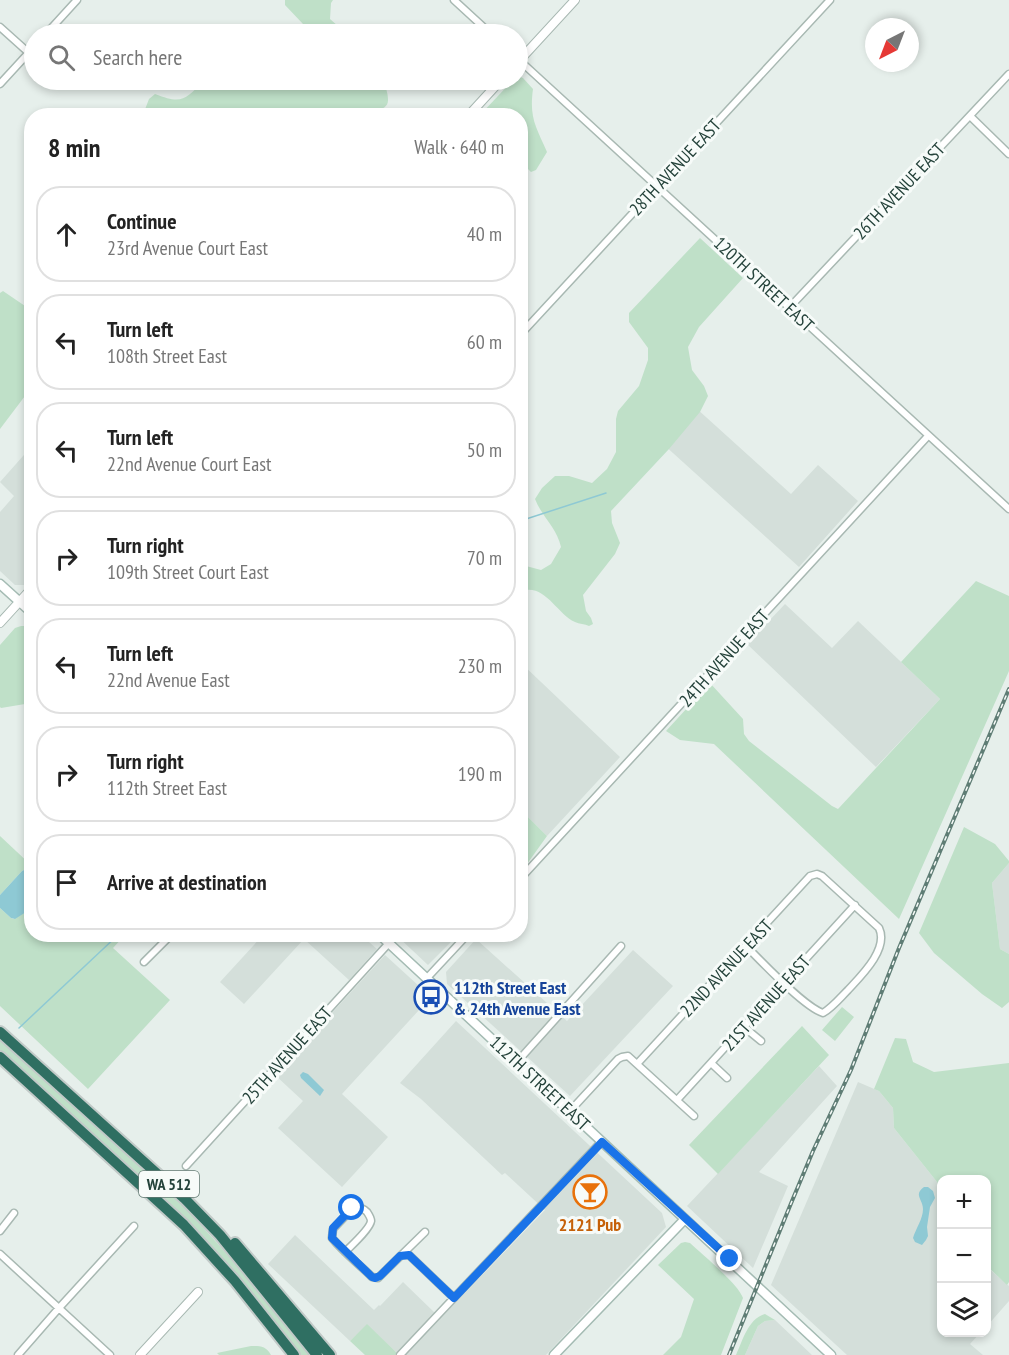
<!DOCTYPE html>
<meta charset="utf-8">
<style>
body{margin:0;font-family:"PT Sans Narrow",sans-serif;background:#f6f6f6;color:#222}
.controls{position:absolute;right:18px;bottom:18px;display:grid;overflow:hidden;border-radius:12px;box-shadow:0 3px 9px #0003}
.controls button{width:54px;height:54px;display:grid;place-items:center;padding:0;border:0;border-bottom:2px solid #e0e0e0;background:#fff;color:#222;font:30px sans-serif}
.compass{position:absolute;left:865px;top:18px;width:54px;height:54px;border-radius:50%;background:#fff;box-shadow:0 3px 9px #0003;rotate:222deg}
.stop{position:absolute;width:18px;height:18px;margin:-14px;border:4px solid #1a73e8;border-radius:50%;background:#fff}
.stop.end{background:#1a73e8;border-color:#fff;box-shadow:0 2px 6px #0008}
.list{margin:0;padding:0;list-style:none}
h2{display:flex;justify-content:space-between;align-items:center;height:78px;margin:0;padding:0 24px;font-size:26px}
h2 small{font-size:20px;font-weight:400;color:#767676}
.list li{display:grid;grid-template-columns:39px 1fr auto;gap:18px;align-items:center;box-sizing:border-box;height:96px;margin:0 12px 12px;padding:0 12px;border:2px solid #e0e0e0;border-radius:24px}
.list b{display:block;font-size:22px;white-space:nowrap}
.list p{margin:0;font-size:20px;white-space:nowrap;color:#767676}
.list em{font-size:20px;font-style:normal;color:#767676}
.icon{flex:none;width:33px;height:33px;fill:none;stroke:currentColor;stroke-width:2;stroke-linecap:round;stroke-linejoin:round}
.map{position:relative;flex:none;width:1009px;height:1355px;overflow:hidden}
.search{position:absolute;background:#fff;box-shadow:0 3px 9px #0003;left:24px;top:24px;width:504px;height:66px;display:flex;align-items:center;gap:15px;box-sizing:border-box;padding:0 21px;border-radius:33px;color:#767676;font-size:22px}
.panel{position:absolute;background:#fff;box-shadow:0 3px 9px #0003;left:24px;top:108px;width:504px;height:834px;border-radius:24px}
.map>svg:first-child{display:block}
.built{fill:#d4dfda}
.green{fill:#bfe0c8}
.water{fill:#8ec9d4}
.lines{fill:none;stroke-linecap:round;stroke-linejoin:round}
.stream{stroke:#8ec9d4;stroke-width:1.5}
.minor-casing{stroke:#a8b8b2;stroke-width:9}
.tertiary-casing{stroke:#a8b8b2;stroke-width:10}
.secondary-casing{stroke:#a4bbb3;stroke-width:11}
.motorway-casing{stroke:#c2cac8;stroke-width:14}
.minor{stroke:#fff;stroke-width:6}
.tertiary{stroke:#fff;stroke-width:8}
.secondary{stroke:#fff;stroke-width:8}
.motorway{stroke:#2f6f62;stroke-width:10}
.rail-casing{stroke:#5f7d75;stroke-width:4}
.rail{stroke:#f7fbf9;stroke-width:1.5;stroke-dasharray:4.5;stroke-linecap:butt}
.route{stroke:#1a73e8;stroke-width:8}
.labels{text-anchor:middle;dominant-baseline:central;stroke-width:6;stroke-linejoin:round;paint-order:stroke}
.shield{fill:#f7fbf9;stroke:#637a73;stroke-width:1.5}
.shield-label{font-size:16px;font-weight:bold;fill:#24423a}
.street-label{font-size:18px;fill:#24423a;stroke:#f7fbf9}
.transit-label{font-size:18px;font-weight:bold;fill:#164399;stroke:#f7fbf9;text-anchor:start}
.food-label{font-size:18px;font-weight:bold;fill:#c56008;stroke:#f7fbf9}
</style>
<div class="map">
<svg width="1009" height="1355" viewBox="0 0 1009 1355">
<rect width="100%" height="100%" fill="#e6efeb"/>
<path class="built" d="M696,408L791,494L818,465L858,501L799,567L663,444Z
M31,447V579L26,585H15L0,571V512L14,496L0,482Z
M785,604L832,648L858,621L940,699L876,767L747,644Z
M521,663L620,757L547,836L521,810Z
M1009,863V954L1000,949L992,883Z
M263,935H361L377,949L349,980L304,939L244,1004L220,982Z
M396,935H458L428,965Z
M476,939L567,1021L633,950L673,986L570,1096L447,984L446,972Z
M385,955L431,997L342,1094L388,1137L342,1187L278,1128L303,1101L275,1075Z
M456,1021L662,1213L666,1227L546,1355H405L545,1210L505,1173L502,1175L421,1099L400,1083Z
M819,1066L837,1086L759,1172L788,1186L753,1268L687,1206Z
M858,1082L879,1091L893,1108L894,1128L941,1187L938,1211L942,1226V1332L980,1333L970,1344L983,1355H847L771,1285Z
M295,1235L374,1310L379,1305L380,1306L403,1282L435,1313L397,1353L367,1325L350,1341L268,1264Z
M986,1266L1009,1286V1301L987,1326Z
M775,1320L812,1355H745L758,1326L765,1321Z"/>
<path class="green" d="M285,0H333L331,3L330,19L347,34H299L304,29L303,24L285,5Z
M518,76L523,78L533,89C529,118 536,127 547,152L536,170L531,172L521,162L520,116L480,115L513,80H518Z
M205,80H384C385,86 388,93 388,99C389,114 365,109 357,115H146L144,112L149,99L155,94C183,105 185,99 205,80Z
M700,238L743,278L699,327L688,347L692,370L704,386L708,396L700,412L669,449L611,511L612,523L620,543L615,554L583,595L586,611L591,618L593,624L589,626C585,624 579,624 575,622C556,613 545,583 521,591V561L526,566L541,570L551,564L561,547C557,528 542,517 535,499L542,488L555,476H569L592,483L607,469L616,452V419L618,411L639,386L648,360V348L629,322V313Z
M3,291L25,306L31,308V388L0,429V293Z
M976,581L1009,596V671L899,919L714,744L680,740L666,731L710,683L743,719L744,734L749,741L832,806L838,809L940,699L901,662Z
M21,626H25L31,632V703L1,708L0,707V645L15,628Z
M521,810L547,836L527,864L521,859Z
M964,827L995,844L1009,861V863L992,883L1000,949L1009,954V1002L1002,1008L982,994L934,953L919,933Z
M0,836L32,866L31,874L26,869L22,871L0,895Z
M0,908L11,918L14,919L31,909L32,934L125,935L113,948L170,1000L88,1089L0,1006Z
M842,1007L854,1017L835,1041L822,1030Z
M802,1026L829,1055L718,1174L689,1145Z
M895,1038L906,1039L913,1062L934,1072L1009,1063V1282L1007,1285L987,1266L986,1180H942L941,1187L894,1128L893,1108L879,1091L874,1089Z
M0,1040L187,1210L219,1245L311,1355H301L226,1262L176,1209L0,1050Z
M685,1242L690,1243C702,1254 739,1285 743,1298L721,1355H663L681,1337L694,1299L658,1265L681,1243Z
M765,1314L775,1320L765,1321L758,1326L745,1355H736C743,1340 748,1319 765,1314Z
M367,1324L397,1353L395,1355H365L350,1341Z
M251,1346C261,1346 266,1346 271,1355H219L217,1353Z"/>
<path class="water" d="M26,869L31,874V909L15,919L11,918L0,908V895L22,871Z
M303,1072L308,1074L324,1090L320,1096L301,1078L300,1075Z
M924,1187H928L933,1191L935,1198L930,1207L927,1227L928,1236L926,1240L922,1245L915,1242L913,1238C916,1228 923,1219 923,1209C923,1199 913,1195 924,1187Z"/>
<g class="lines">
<path class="stream" d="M520,521L606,493
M19,1028L119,934"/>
<defs>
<path id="minor" d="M454,0L491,34
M0,27L29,53
M46,34L77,0
M518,59L1009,509
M0,84L34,47
M970,116L1009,154
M789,308L1009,74
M520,335L830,0
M520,879L928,436
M144,962L172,934
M427,978L468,934
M744,1027L761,1041
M517,1062L621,946
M711,1063L727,1078
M637,1064L810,876L817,874L822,876L879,928C889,949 861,976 848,990C840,998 833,1007 823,1013C804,1007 762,962 746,946
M677,1100L855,905
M570,1111L618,1059L622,1057L628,1056L694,1116
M186,1166L389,943
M0,1231L14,1213
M345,1252C351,1246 370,1229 371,1221C371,1218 369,1215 367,1212C363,1208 360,1207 354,1207L333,1229L332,1238C343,1252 359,1264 372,1277L378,1278L380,1276L425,1232
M0,1254L110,1355
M403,1255H409L454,1298
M18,1355L59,1308L134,1226
M400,1355L602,1141"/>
<path id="tertiary" d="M518,62L575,0
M468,116L501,80
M0,623L32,588
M140,1355L198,1292"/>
<path id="secondary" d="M0,584L32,613
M379,934L831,1355
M554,1355L685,1219"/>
<path id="motorway" d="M0,1032L185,1199L220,1235L317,1355
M0,1057L184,1225L235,1281L294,1355
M235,1243L330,1355"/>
</defs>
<use href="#minor" class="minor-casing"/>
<use href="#tertiary" class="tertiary-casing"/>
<use href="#secondary" class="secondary-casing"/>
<use href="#motorway" class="motorway-casing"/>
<use href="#minor" class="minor"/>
<use href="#tertiary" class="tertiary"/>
<use href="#secondary" class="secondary"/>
<use href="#motorway" class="motorway"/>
<defs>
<path id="rail" d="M729,1355L792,1201L813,1151L851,1070L899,948L1009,689"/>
</defs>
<use href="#rail" class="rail-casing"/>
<use href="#rail" class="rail"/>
</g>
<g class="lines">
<path class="route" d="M352,1208L333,1228L332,1238L372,1277L375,1278L380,1276L400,1256L409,1255L454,1298L602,1142L730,1259"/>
</g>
<defs>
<symbol id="bus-ring" viewBox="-11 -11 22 22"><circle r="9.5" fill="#f7fbf9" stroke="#1a4fb4" stroke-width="1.5"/><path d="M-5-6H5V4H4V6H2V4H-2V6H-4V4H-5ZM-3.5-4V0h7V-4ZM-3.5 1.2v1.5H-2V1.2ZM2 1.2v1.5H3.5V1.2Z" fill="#1a4fb4"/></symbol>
<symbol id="bar-ring" viewBox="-11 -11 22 22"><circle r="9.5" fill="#f7fbf9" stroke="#e8710a" stroke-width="1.5"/><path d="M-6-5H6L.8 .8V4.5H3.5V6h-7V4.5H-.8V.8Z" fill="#e8710a"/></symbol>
</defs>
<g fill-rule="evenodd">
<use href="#bus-ring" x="412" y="978" width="38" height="38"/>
<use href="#bar-ring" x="571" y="1173" width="38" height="38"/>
</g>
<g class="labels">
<rect class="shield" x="139" y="1171" width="60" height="26" rx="4.5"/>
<g class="shield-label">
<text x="169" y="1184">WA 512</text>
</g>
<g class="street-label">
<text transform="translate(675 167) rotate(-47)">28TH AVENUE EAST</text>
<text transform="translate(899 191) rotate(-47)">26TH AVENUE EAST</text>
<text transform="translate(764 284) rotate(43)">120TH STREET EAST</text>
<text transform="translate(724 658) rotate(-48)">24TH AVENUE EAST</text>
<text transform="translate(726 968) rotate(-47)">22ND AVENUE EAST</text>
<text transform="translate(766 1003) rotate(-48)">21ST AVENUE EAST</text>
<text transform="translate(287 1055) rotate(-48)">25TH AVENUE EAST</text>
<text transform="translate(540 1083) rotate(43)">112TH STREET EAST</text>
</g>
<g class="transit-label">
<text x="454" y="987">112th Street East<tspan x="454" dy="21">&amp; 24th Avenue East</tspan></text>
</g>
<g class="food-label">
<text x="590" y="1224">2121 Pub</text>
</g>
</g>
</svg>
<div class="controls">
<button>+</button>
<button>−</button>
<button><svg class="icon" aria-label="layers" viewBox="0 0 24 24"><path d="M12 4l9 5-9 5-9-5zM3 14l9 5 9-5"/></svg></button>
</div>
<svg class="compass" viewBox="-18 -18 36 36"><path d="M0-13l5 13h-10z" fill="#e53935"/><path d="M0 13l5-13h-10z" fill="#767676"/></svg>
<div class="stop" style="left:352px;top:1208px"></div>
<div class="stop end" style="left:730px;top:1259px"></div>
<div class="search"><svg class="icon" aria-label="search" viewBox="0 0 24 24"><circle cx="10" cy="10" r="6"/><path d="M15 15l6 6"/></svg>Search here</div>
<section class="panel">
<h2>8 min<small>Walk · 640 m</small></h2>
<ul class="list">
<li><svg class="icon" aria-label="ahead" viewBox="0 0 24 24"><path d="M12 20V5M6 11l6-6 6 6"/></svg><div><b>Continue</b><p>23rd Avenue Court East</p></div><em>40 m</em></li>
<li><svg class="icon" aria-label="left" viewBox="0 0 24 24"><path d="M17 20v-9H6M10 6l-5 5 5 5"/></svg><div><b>Turn left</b><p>108th Street East</p></div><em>60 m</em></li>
<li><svg class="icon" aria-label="left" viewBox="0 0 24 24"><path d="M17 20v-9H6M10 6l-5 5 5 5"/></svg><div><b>Turn left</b><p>22nd Avenue Court East</p></div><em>50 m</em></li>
<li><svg class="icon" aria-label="right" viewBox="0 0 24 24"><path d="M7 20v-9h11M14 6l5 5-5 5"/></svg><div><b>Turn right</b><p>109th Street Court East</p></div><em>70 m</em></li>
<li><svg class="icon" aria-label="left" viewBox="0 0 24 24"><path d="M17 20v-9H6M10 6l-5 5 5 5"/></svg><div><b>Turn left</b><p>22nd Avenue East</p></div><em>230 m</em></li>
<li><svg class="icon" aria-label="right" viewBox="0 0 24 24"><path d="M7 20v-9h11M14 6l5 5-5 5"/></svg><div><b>Turn right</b><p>112th Street East</p></div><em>190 m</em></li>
<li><svg class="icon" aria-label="arrive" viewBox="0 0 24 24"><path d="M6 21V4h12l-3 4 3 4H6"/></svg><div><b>Arrive at destination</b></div></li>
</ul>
</section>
</div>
